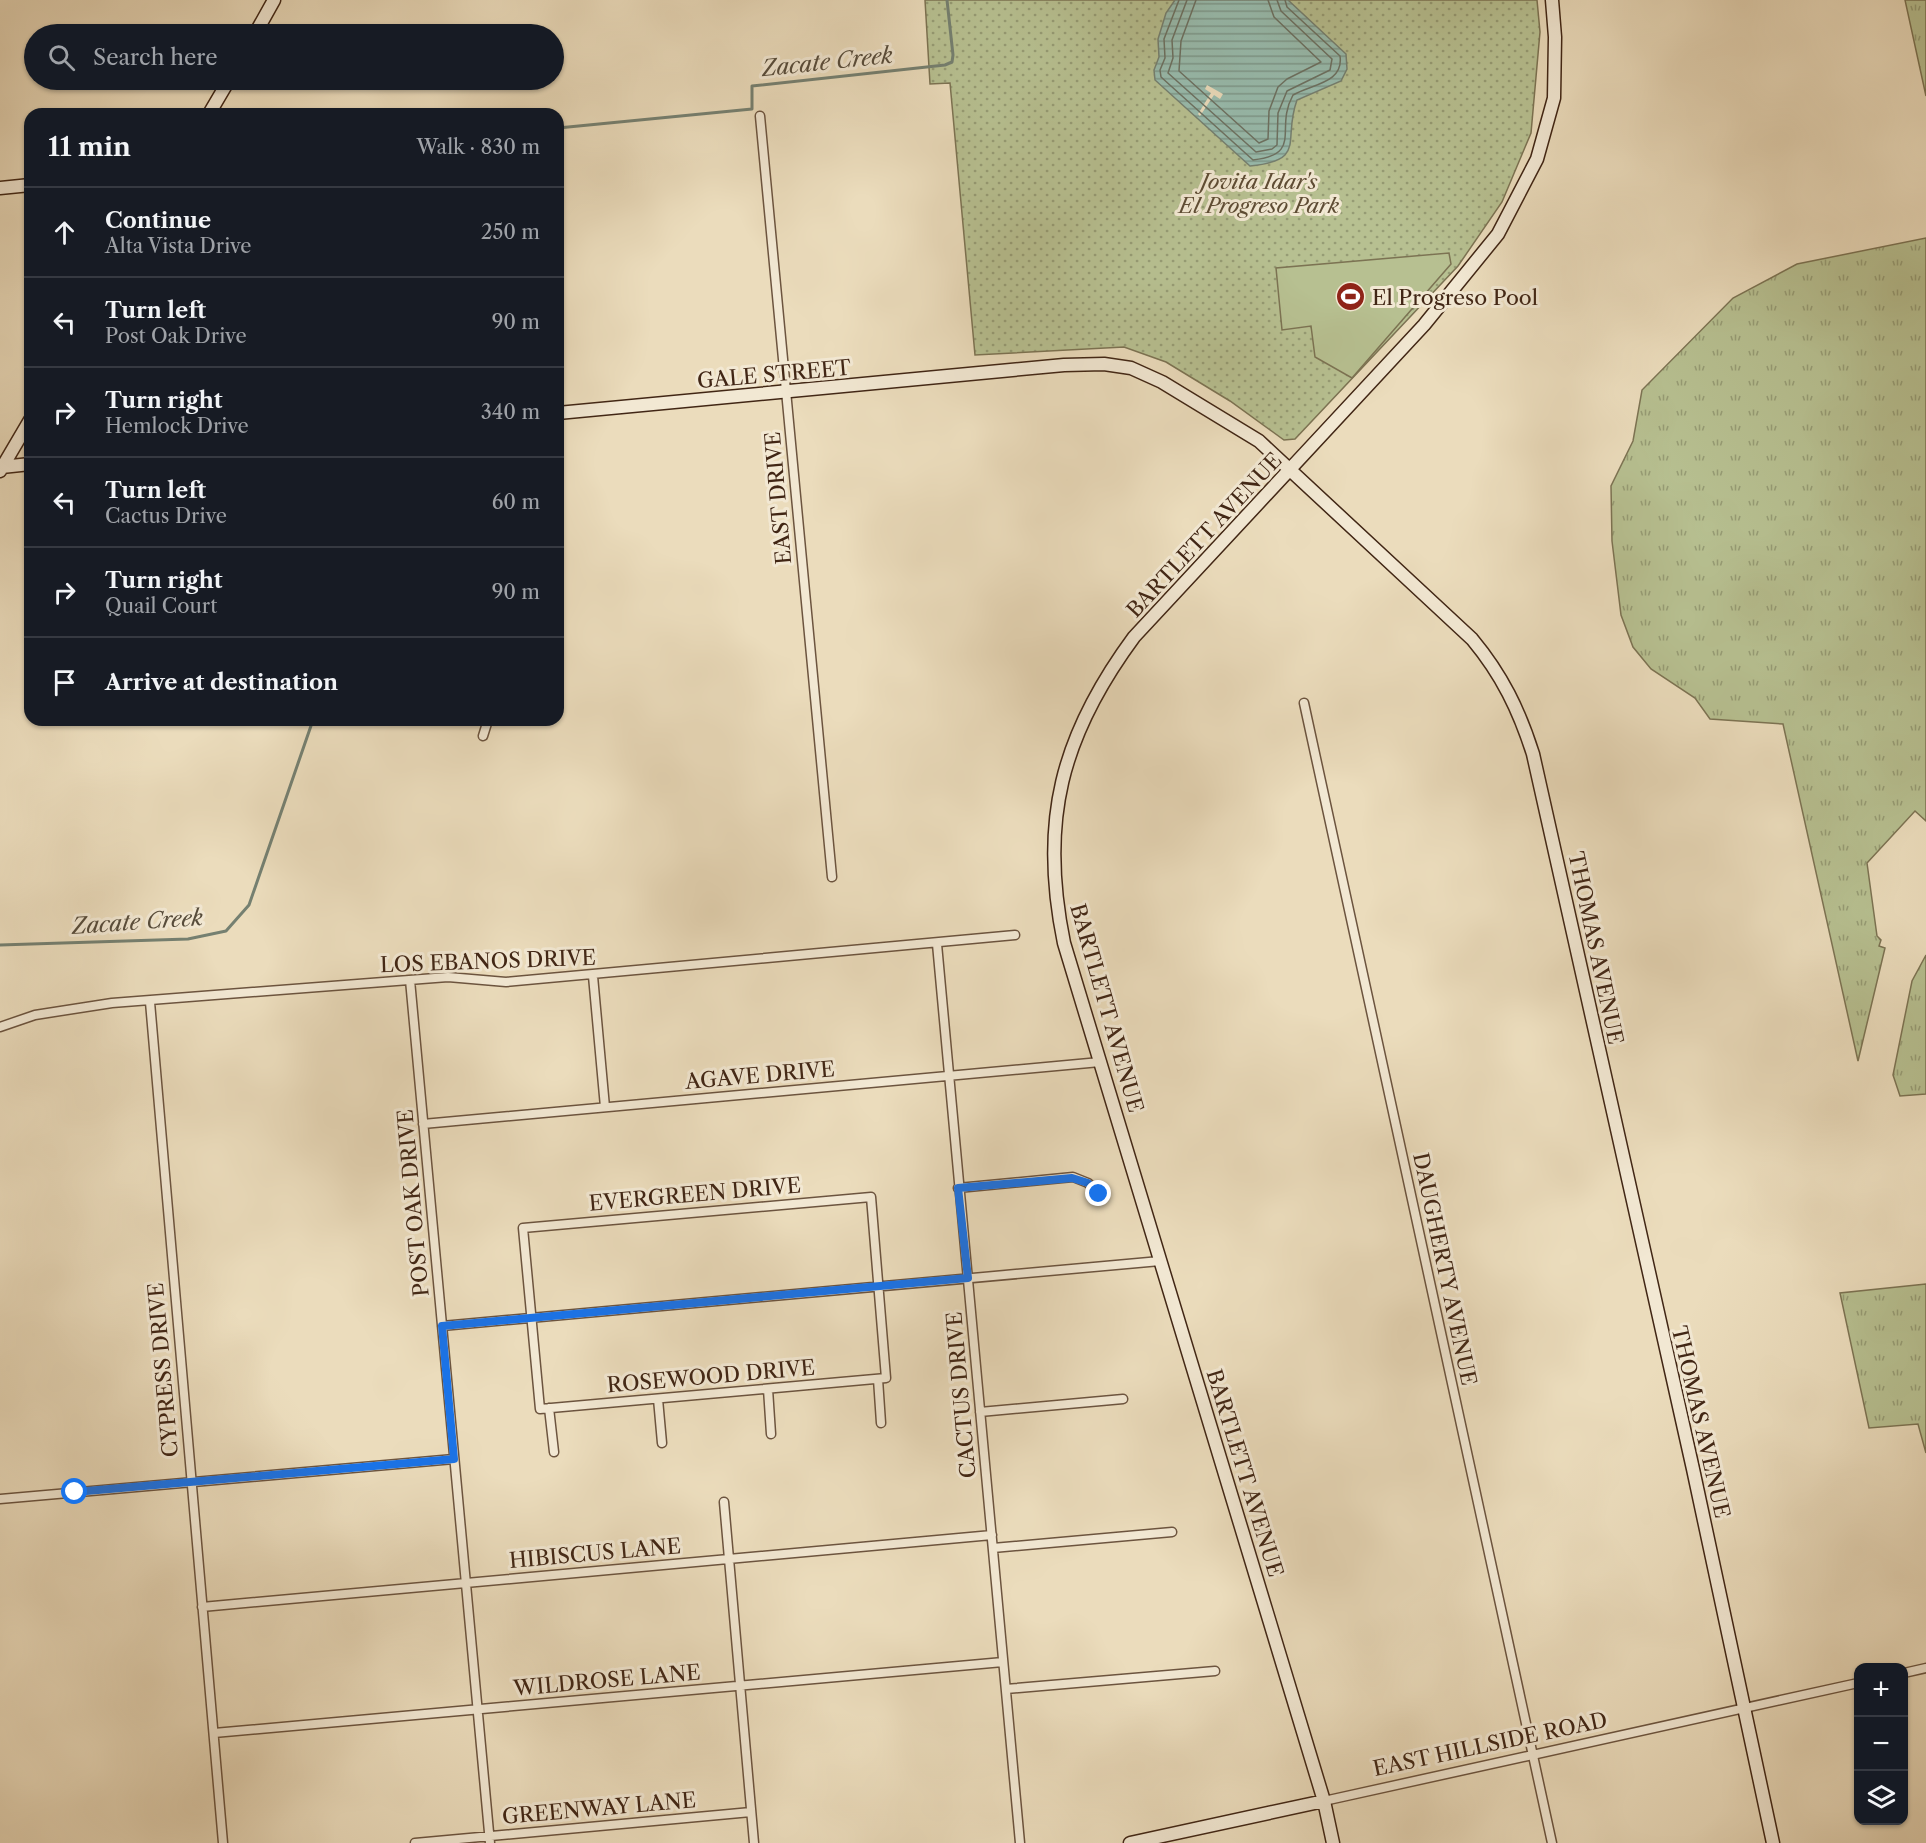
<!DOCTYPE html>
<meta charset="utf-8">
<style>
body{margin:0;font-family:"Libre Caslon Text",serif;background:#20242c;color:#f1f3f6}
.controls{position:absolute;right:18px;bottom:18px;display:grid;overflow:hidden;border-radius:12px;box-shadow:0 2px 4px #0004}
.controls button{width:54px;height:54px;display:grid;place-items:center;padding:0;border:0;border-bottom:2px solid #363941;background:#171b24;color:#f1f3f6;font:30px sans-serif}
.stop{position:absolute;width:18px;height:18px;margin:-14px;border:4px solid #1a73e8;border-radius:50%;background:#fff}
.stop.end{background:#1a73e8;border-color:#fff;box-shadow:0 2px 6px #0008}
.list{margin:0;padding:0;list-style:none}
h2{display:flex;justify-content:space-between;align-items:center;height:78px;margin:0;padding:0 24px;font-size:26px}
h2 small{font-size:20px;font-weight:400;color:#9ea1a6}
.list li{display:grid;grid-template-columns:39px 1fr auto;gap:18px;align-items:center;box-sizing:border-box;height:90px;padding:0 24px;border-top:2px solid #363941}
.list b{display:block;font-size:22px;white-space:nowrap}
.list p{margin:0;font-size:20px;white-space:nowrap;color:#9ea1a6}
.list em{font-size:20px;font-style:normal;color:#9ea1a6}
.icon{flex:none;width:33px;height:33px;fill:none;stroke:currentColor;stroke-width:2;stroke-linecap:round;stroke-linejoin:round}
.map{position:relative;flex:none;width:1926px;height:1843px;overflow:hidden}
.search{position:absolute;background:#171b24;box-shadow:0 2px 4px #0004;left:24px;top:24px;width:540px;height:66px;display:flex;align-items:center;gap:15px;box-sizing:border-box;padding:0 21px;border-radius:33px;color:#9ea1a6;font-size:22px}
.panel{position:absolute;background:#171b24;box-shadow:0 2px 4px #0004;left:24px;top:108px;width:540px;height:618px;border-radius:18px}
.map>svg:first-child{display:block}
.grass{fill:url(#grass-tufts);stroke:#7c7353;stroke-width:1.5}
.park{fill:url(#park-dots);stroke:#7c7353;stroke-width:1.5}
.pitch{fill:#b7c091;stroke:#7c7353;stroke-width:1.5}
.water{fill:url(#water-rules);stroke:#758071;stroke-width:1.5}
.pier{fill:#ebdcbc}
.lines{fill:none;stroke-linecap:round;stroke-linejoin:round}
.shore{stroke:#6c7162;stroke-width:1.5}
.stream{stroke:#758071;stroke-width:3}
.street-casing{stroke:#6c543f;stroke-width:11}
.secondary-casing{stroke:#412615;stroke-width:15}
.street{stroke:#f2e8d3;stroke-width:8}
.secondary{stroke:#f2e8d3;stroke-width:12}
.route{stroke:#1a73e8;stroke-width:8}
.labels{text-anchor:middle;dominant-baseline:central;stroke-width:6;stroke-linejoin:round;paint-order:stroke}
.park-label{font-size:21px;font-style:italic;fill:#5e4c34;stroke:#f2e8d3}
.poi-label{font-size:21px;fill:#412615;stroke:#f2e8d3;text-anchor:start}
.street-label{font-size:21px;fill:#412615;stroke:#f2e8d3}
.water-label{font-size:22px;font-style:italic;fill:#574c3b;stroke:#f2e8d3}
</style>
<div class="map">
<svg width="1926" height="1843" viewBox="0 0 1926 1843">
<defs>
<pattern id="grass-tufts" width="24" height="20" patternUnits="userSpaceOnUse" patternTransform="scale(1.5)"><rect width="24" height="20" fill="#b7c091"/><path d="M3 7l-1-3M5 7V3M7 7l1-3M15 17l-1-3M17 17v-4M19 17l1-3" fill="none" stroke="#969c75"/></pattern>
<pattern id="park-dots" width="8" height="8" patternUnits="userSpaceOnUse" patternTransform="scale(1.5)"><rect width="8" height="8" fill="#b7c091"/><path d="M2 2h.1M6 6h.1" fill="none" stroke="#969c75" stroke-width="1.8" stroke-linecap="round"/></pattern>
<pattern id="water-rules" width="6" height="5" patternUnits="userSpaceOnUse" patternTransform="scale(1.5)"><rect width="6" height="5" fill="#98bcae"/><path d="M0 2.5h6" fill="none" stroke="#7e998c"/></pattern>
</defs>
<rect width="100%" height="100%" fill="#ebdcbc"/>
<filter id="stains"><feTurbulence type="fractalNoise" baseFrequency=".00333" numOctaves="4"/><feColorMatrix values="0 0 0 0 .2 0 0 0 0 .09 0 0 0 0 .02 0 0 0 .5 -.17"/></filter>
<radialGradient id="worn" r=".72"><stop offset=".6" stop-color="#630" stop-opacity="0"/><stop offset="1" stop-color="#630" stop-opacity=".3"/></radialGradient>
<path class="grass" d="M1905,0H1926V96Z
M1926,238V821L1915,811L1867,863L1877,936L1881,940L1879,946L1885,948L1858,1061L1783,724L1710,719L1695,698L1651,669L1633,647L1621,615L1612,541L1611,486L1633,441L1642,390L1733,298L1797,264Z
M1926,955V1094L1900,1096L1893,1075L1912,981Z
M1926,1284V1453L1918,1424L1869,1428L1840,1293Z"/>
<path class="park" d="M925,0H1537L1540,32L1531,133L1502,202L1458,266L1295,439L1284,440L1230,401L1166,362L1124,347L975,355L950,83L930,84Z"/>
<path class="pitch" d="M1449,253L1451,264L1352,378L1315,357L1311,326L1282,330L1276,268Z"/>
<path class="water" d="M1175,0H1288L1346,54L1347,69L1341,81L1297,100C1282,141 1308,160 1250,166L1155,80L1154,70L1159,57L1158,39L1166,13Z"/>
<path class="pier" d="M1207,85L1223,94L1220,99L1214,95L1200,116L1198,114L1211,93L1205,89Z"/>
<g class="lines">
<path class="shore" d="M1179,0L1164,39L1165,58L1160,70L1161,77L1253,160C1304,154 1274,129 1293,95C1312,84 1344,83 1340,56L1287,7L1285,0
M1187,0L1172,40L1173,58L1168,73L1256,152L1272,149L1277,145L1278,113L1287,91L1330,70L1332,59L1281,11L1277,0
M1196,0L1181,41L1179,71L1259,143L1268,139L1269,111L1278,87L1287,79L1321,62L1274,17L1268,0"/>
<path class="stream" d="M558,128L752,109V86L945,65L952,62L953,55L947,0
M0,945L188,939L226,931L249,905L313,720"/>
<defs>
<path id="street" d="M760,116L832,877
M1304,703L1552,1843
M483,736L488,720
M937,944L1020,1843
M593,976L605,1107
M410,980L490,1843
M150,1002L223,1843
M0,1027L35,1015L112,1003L448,977L506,982L1015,935
M423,1124L1100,1062
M958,1188L1073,1177L1088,1183L1099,1194
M871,1197L886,1378L540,1409L523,1228Z
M442,1326L1160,1261
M878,1379L881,1423
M768,1389L771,1434
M658,1399L662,1443
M549,1408L554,1452
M980,1412L1123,1399
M0,1499L454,1459
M724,1502L754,1843
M993,1548L1172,1532
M202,1607L992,1535
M1904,1673L1926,1668
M1006,1689L1215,1671
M214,1733L1003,1662
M1324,1801L1858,1683
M415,1843L751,1812"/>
<path id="secondary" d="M255,34L274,0
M209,114L229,80
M0,188L30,185
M558,413L1064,365L1104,364L1131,368L1162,382L1259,441L1472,639C1502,675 1519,710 1533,754L1693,1469L1773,1843
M2,467L30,464
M0,471L30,420
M1130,1843L1324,1801
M1333,1843L1324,1801L1064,943C1039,822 1061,736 1134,637L1424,325L1498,234L1537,159L1554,98L1555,37L1552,0"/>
</defs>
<use href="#street" class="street-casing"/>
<use href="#secondary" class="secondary-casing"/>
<use href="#street" class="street"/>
<use href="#secondary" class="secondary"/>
</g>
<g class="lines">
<path class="route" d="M75,1492L454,1459L442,1326L968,1278L958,1188L1072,1178L1088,1183L1099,1194"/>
</g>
<defs>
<symbol id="stadium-disc" viewBox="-11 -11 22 22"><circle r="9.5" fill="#8f2418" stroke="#f2e8d3"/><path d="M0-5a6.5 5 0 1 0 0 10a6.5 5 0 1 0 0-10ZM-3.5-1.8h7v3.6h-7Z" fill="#fff"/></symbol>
</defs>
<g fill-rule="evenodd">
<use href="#stadium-disc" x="1334" y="280" width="33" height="33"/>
</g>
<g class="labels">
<g class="park-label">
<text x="1259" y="181">Jovita Idar's<tspan x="1259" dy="24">El Progreso Park</tspan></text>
</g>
<g class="poi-label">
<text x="1372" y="297">El Progreso Pool</text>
</g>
<g class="street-label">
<text transform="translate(774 374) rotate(-5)">GALE STREET</text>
<text transform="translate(778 498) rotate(-95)">EAST DRIVE</text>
<text transform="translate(1204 535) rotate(-47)">BARTLETT AVENUE</text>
<text transform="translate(1596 948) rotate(78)">THOMAS AVENUE</text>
<text transform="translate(488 961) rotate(-2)">LOS EBANOS DRIVE</text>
<text transform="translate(1107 1008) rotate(74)">BARTLETT AVENUE</text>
<text transform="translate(760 1075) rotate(-5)">AGAVE DRIVE</text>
<text transform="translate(695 1194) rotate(-5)">EVERGREEN DRIVE</text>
<text transform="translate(413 1203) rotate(-95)">POST OAK DRIVE</text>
<text transform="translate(1445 1269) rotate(78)">DAUGHERTY AVENUE</text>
<text transform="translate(163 1370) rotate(-95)">CYPRESS DRIVE</text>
<text transform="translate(711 1376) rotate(-5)">ROSEWOOD DRIVE</text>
<text transform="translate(961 1395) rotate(-95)">CACTUS DRIVE</text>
<text transform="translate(1701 1422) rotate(77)">THOMAS AVENUE</text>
<text transform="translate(1245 1473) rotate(73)">BARTLETT AVENUE</text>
<text transform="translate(595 1553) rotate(-5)">HIBISCUS LANE</text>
<text transform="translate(607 1680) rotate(-5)">WILDROSE LANE</text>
<text transform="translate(1490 1744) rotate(-12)">EAST HILLSIDE ROAD</text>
<text transform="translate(599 1808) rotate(-5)">GREENWAY LANE</text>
</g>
<g class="water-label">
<text transform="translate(827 62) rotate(-6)">Zacate Creek</text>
<text transform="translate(137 922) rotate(-4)">Zacate Creek</text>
</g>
</g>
<rect width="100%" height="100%" filter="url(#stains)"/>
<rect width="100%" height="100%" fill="url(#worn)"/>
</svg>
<div class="controls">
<button>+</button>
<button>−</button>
<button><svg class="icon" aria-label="layers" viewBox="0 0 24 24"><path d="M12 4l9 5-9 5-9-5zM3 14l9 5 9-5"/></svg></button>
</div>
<div class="stop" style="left:75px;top:1492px"></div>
<div class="stop end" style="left:1099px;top:1194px"></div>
<div class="search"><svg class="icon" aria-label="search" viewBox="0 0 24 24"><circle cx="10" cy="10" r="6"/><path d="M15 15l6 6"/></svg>Search here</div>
<section class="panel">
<h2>11 min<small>Walk · 830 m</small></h2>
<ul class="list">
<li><svg class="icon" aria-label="ahead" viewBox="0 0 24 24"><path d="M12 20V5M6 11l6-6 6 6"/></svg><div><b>Continue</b><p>Alta Vista Drive</p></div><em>250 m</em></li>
<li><svg class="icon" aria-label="left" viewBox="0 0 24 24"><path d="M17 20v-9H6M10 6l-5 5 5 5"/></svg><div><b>Turn left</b><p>Post Oak Drive</p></div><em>90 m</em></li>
<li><svg class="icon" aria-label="right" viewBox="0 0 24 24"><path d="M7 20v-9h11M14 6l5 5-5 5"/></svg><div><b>Turn right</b><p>Hemlock Drive</p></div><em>340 m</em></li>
<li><svg class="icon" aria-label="left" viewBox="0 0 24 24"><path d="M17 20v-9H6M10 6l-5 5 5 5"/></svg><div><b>Turn left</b><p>Cactus Drive</p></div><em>60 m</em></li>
<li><svg class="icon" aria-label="right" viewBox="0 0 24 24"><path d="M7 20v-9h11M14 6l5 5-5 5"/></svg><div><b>Turn right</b><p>Quail Court</p></div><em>90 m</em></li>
<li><svg class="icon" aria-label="arrive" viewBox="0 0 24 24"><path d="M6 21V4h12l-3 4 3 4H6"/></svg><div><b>Arrive at destination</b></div></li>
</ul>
</section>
</div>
